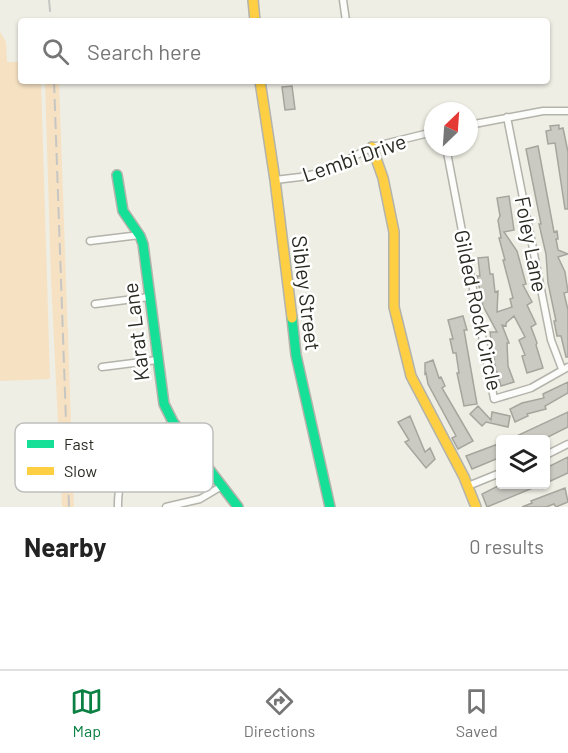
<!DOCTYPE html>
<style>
body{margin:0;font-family:Barlow,sans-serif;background:#f2f2f2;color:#222}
.controls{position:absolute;right:18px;bottom:18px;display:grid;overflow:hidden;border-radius:6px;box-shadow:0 2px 4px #0004}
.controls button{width:54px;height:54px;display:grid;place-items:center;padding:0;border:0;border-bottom:2px solid #e0e0e0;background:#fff;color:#222;font:30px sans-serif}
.compass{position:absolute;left:424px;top:102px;width:54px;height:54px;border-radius:50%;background:#fff;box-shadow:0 2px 4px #0004;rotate:25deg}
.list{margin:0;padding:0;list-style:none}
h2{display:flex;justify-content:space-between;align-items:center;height:78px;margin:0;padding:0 24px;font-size:26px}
h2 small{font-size:20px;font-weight:400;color:#767676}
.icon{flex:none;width:33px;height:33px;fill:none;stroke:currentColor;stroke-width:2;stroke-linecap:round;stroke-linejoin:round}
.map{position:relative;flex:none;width:568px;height:507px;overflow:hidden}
.search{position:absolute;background:#fff;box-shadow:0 2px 4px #0004;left:18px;right:18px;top:18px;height:66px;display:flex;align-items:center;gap:15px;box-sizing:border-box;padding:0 21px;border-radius:6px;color:#767676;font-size:22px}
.sheet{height:162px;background:#fff}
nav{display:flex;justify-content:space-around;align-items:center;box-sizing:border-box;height:84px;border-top:2px solid #e0e0e0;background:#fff;font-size:16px;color:#767676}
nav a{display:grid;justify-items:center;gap:3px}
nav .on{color:#0b8043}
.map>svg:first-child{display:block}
.green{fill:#f6e1c3}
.building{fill:#cbcac2;stroke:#a6a59d;stroke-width:1.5}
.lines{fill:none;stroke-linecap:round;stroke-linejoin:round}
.street-casing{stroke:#b3b3ab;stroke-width:9}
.fast-casing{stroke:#b3b3ab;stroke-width:12}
.slow-casing{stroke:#b3b3ab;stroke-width:12}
.street{stroke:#fcfcfb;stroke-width:6}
.fast{stroke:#16e098;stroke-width:9}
.slow{stroke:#ffcf43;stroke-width:9}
.rail{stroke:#c6c6c3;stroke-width:2;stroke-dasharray:12 6;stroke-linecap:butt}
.labels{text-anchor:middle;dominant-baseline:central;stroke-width:5;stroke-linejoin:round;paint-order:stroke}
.street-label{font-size:21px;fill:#292a22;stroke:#fff}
.key{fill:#fff;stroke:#bfbfbd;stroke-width:1.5}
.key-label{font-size:16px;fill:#292a22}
</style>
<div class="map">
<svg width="568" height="507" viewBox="0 0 568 507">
<rect width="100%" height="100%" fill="#eeeee4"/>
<path class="green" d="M0,32L6,42L7,62H21V81H41L50,379L0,381Z
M45,81H59L74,507H62L51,278Z"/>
<path class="building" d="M292,86L295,109L285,110L282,87Z
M559,125V129L563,128L568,152V209H565L555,143L548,144L546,131L551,130L550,126Z
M538,146L554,232L557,231L558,239H556L558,250L568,254L558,257L565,272L568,292L564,293L568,310V357H566L561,336H557L554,321H556L548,283L546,254L539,224H541L526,149Z
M509,196L514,230L504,232L517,251L526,284L523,285L532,302L527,305L536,324L531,327L537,343L536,345L543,368L527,373L522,356L525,355L519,340L525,337L514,316L506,323V326L502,325L509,343H507L508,366L514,382L501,386L495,366L490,332H497L483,306L477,276H480L478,258L488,257L490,274H493L495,292L498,291L497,312L512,307L510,299L513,298L503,260H505L499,238H501L498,220L500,216L497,198Z
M463,316L467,330H464L477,404L464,406L457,373H459L456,353H453L450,339H453L448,320Z
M433,360L439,378L441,377L445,386L442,388L473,441L458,449L452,438L456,436L428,384L426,373L425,374V363Z
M568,382V393L545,406L546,409L527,414L528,416L515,422L510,409L522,403L544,398L543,394Z
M478,406L491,420L492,412L510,416L508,427L486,422L482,426L470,414Z
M568,412V427L542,440H508Z
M410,416L425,452L430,448L435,459L426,468L405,442L409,440L398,422Z
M498,444L501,457L472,469L466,456Z
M568,457V473L546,483V468Z
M502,484H540V485L487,507L482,494Z
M565,488L568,502L556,507L554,504L546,507H522L532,503L531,501Z"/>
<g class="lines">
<defs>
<path id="street" d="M343,0L346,21
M507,117L551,340L562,369
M469,125L543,111H568
M446,147L494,399L531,388L568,367
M275,180L300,177L324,172L372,147L433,132
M90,241L140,235
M95,304L149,297
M102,367L157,360
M546,455L568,444
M468,486L500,473
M118,507C117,463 142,446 173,422
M166,507L200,499L222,486"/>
<path id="fast" d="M117,175L123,211L140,236L143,244L164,404L173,422L238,507
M292,318L296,355L330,507"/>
<path id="slow" d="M253,0L255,21
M260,81L275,180L292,318
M372,147L383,178L394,232V307L411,376L464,477L476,507"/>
</defs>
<use href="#street" class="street-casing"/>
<use href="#fast" class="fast-casing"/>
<use href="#slow" class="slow-casing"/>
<use href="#street" class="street"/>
<use href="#fast" class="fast"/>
<use href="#slow" class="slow"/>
<path class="rail" d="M49,0L51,21
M54,81L69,507"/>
</g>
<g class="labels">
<g class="street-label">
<text transform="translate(354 157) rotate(-19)">Lembi Drive</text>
<text transform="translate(532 244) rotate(79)">Foley Lane</text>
<text transform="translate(307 293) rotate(83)">Sibley Street</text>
<text transform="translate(479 310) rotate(78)">Gilded Rock Circle</text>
<text transform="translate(135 332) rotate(-97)">Karat Lane</text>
</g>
</g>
<rect x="15" y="423" width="198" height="69" rx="9" class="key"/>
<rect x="27" y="440" width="27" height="8" fill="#16e098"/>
<rect x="27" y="467" width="27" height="8" fill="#ffcf43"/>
<g class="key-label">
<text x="64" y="450">Fast</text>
<text x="64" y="477">Slow</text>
</g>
</svg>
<div class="controls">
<button><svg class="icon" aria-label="layers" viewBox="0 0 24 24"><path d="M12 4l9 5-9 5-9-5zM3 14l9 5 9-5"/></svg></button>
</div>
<svg class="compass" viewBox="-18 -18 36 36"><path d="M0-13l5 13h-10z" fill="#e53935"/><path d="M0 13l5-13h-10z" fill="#767676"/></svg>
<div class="search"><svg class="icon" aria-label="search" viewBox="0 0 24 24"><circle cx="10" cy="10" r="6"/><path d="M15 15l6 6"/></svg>Search here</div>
</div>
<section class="sheet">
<h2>Nearby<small>0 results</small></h2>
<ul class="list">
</ul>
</section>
<nav>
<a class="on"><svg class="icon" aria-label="map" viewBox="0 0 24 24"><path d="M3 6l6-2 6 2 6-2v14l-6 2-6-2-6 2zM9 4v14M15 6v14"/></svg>Map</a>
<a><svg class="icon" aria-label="directions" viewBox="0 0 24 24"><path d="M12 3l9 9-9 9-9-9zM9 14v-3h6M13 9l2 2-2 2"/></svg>Directions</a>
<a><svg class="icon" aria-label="saved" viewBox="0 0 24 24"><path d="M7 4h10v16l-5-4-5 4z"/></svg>Saved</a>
</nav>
